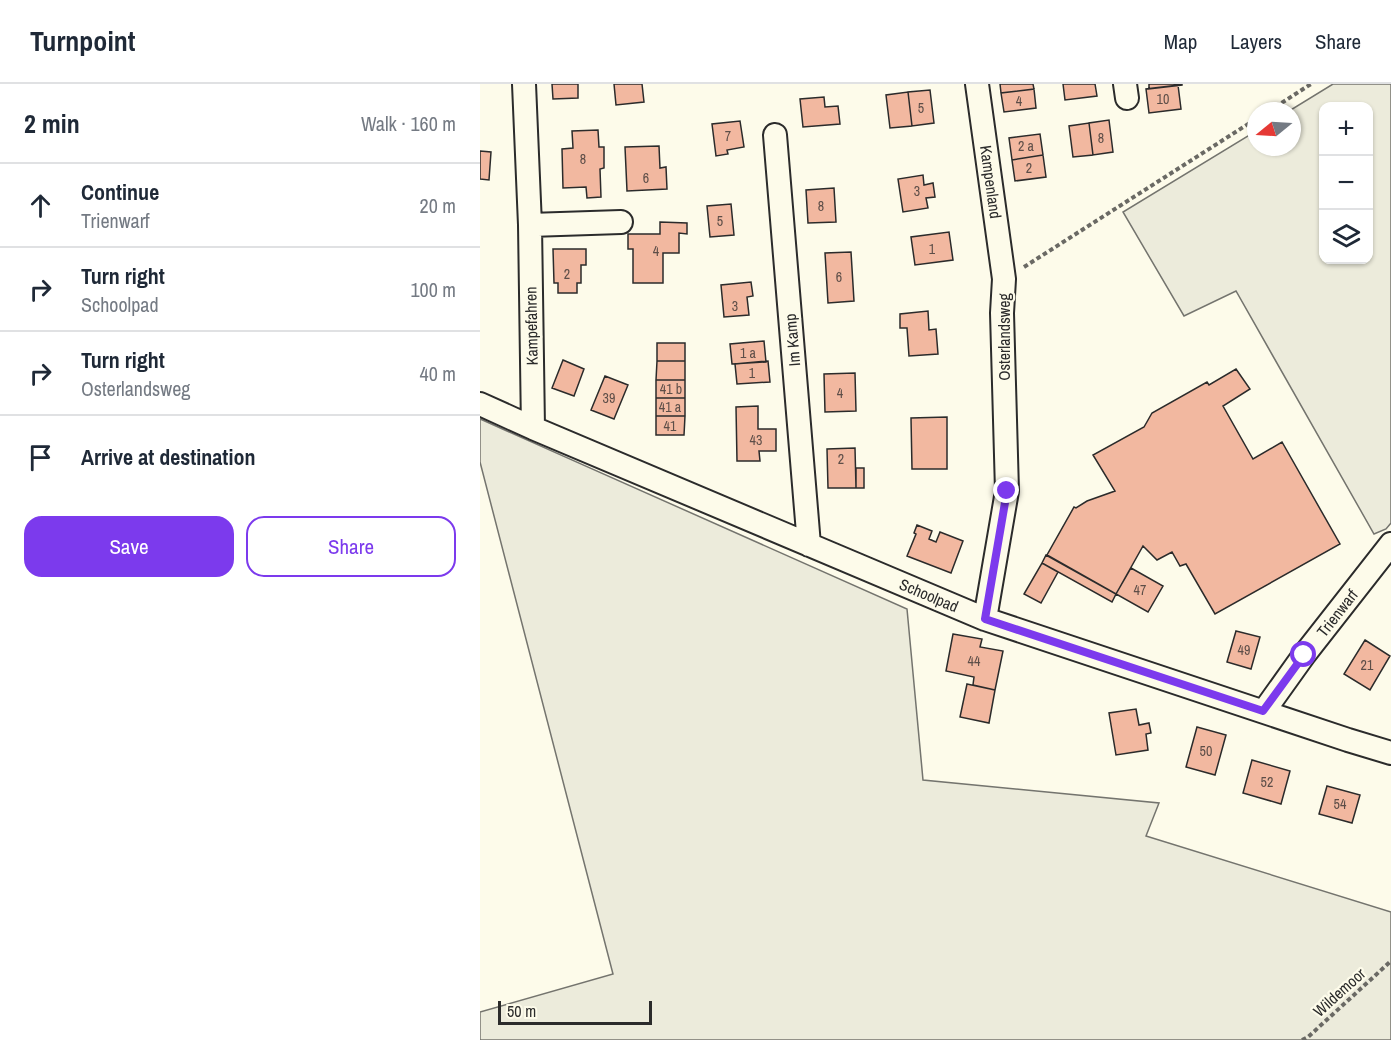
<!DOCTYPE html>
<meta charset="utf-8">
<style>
body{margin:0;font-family:"Archivo Narrow",sans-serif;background:#f6f6f7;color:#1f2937}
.controls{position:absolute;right:18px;top:18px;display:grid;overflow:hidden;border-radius:12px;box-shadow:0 2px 4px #0004}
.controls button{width:54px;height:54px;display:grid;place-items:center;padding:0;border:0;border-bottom:2px solid #e0e1e3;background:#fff;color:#1f2937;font:30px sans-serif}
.compass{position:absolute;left:767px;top:18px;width:54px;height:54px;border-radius:50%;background:#fff;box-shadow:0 2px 4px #0004;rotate:252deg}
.scale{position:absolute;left:18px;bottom:15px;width:154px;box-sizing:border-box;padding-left:6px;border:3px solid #2b2b2b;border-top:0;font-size:16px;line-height:21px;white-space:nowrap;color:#2b2b2b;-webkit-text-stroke:4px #fdfbea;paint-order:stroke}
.stop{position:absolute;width:18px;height:18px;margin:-14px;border:4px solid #7c3aed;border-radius:50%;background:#fff}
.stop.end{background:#7c3aed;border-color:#fff;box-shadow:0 2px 6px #0008}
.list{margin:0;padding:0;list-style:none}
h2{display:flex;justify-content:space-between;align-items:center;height:78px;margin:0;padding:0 24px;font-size:26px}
h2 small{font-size:20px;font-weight:400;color:#747a83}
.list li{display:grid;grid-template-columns:39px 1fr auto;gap:18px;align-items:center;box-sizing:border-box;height:84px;padding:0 24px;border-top:2px solid #e0e1e3}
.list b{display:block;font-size:22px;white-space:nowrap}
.list p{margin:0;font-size:20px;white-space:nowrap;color:#747a83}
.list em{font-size:20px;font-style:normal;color:#747a83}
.actions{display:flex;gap:12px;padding:18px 24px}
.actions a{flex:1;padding:14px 0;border:2px solid #7c3aed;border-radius:18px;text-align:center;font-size:21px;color:#7c3aed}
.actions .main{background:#7c3aed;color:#fff}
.icon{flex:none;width:33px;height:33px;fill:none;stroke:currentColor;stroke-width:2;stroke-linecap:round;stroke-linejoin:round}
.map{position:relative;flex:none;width:911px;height:956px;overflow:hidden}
header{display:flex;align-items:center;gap:36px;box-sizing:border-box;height:84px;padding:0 30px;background:#fff;border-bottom:2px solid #e0e1e3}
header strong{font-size:28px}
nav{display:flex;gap:33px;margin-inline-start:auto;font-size:21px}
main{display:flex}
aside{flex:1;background:#fff}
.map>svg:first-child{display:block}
.green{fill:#ecebdb;stroke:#74746e;stroke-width:1.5;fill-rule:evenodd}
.building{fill:#f2b8a0;stroke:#2b2b2b;stroke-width:1.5}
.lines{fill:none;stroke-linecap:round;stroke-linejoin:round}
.minor-casing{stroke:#2b2b2b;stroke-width:26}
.path{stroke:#6a6964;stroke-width:4;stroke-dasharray:4.5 3;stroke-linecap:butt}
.minor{stroke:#fdfbea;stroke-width:22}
.route{stroke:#7c3aed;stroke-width:8}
.labels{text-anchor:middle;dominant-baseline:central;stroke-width:4.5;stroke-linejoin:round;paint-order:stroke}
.number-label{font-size:14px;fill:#5d4e48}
.street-label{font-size:16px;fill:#2b2b2b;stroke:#fdfbea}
</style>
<header>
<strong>Turnpoint</strong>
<nav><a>Map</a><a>Layers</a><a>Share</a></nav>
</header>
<main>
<aside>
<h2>2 min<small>Walk · 160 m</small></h2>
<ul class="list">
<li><svg class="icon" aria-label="ahead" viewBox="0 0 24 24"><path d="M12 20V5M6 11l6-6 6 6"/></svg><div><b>Continue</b><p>Trienwarf</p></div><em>20 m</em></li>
<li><svg class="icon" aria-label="right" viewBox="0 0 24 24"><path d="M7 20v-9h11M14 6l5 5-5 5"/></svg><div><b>Turn right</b><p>Schoolpad</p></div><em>100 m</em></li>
<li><svg class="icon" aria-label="right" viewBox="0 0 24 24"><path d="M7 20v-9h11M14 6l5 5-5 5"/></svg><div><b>Turn right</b><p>Osterlandsweg</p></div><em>40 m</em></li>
<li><svg class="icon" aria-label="arrive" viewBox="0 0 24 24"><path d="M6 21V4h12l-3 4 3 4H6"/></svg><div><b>Arrive at destination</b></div></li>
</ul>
<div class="actions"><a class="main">Save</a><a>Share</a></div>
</aside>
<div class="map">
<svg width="911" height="956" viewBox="0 0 911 956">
<rect width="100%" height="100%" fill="#fdfbea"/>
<path class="green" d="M853,0H911V439L906,445L894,450L756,207L704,232L643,128L776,47V63H812V27H809ZM844,22H888V176H844Z
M0,335L427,525L443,696L679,719L666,752L911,828V956H0V928L133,890L0,378Z"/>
<path class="building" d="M72,0H98V14L73,15Z
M134,0H162L164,18L136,21Z
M520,0H553L554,5L521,9Z
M583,0H615L617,12L585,16Z
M669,0H702V1L669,5Z
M698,1L701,25L669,29L666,5Z
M554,5L556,24L524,28L521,9Z
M450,6L454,39L432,42L428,8Z
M428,8L432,42L410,44L406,11Z
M344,13L345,23L358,22L360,40L323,43L320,15Z
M629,36L633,68L613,71L609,39Z
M260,37L264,63L247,66L248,70L236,72L232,40Z
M609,39L613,71L593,73L589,42Z
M118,46L119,63H124V84L120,85L121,113L107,114L106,103L83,104L82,65L93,64L92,47Z
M560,50L563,71L532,76L529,54Z
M179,62L180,84L186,83L187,105L147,107L145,63Z
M0,67L11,68L9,96L0,95Z
M563,71L566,93L535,97L532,76Z
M443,91L444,101L453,99L455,113L446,114L448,124L423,128L418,95Z
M354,104L356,138L328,139L326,106Z
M251,120L254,151L230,153L227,122Z
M180,138L207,139V150L199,149V169H183V199H153V165H148V150H180Z
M469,148L473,176L435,181L431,153Z
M73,165H106V181H101V199H97V209H78V199H74Z
M371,168L374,217L348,219L345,169Z
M271,198L273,212L267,213L269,231L244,233L241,201Z
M448,227L449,246L456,245L458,270L429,272L427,244H420V230Z
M284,257L286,278L252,280L250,260Z
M177,259H205V277H177Z
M83,276L104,285L94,312L72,304Z
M177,277H205V296H176Z
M288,277L290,298L257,300L255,280Z
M756,285L770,305L743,322L773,375L802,358L860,460L735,530L706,480L700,482L692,468L677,476L663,462L636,510L567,471L594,423L596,424L607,417L635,407L613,371L664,343L672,329L727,298L729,301Z
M375,289L376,327L345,328L344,290Z
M125,292L148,301L134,335L111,326Z
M176,296H205V314H176Z
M176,314H205V332H176Z
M278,322V345H296V367H279L280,377H257L256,323Z
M176,332H205L204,351H176Z
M467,333V385H432L431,334Z
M375,364L376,404H348L347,365Z
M376,384H384V404H376Z
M437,441L452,447L449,455L456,458L460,448L483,457L471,489L427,472L436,450L434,449Z
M566,471L636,510L632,518L562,479Z
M562,479L578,488L561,519L544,510Z
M651,484L683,502L668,528L636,510Z
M756,547L780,553L771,585L747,578Z
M473,550L502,555L500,563L523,567L515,606L493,601L494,593L466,587Z
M885,556L910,572L890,606L864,590Z
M487,600L515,606L509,639L480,633Z
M656,625L659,641L669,639L671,649L666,650L668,666L636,671L629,629Z
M717,643L746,651L735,691L706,683Z
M772,676L810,687L801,720L763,709Z
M847,702L880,711L872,739L839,730Z"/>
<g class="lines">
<defs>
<path id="minor" d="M44,0L50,141L53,344
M497,0L524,195L522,229L527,407L505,535
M645,0L647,14
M295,51L329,461
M50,141L141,138
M0,320L53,344L505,535L868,656L911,669
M784,627L824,571L911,460"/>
</defs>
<use href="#minor" class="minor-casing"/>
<path class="path" d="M789,27L831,0
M544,183L776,35
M822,956L828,953L911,877"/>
<use href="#minor" class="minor"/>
</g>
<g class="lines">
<path class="route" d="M527,407L505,535L783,627L824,571"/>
</g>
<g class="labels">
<g class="number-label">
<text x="683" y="15">10</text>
<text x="539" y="17">4</text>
<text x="441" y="24">5</text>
<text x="248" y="52">7</text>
<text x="621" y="54">8</text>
<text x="546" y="62">2 a</text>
<text x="103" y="75">8</text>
<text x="549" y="84">2</text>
<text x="166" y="94">6</text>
<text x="437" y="107">3</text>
<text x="341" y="122">8</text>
<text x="240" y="137">5</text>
<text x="452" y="165">1</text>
<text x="176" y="167">4</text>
<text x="87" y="190">2</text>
<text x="359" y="193">6</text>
<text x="255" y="222">3</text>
<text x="268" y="269">1 a</text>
<text x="272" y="289">1</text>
<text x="191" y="305">41 b</text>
<text x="360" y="309">4</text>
<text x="129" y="314">39</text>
<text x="190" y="323">41 a</text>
<text x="190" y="342">41</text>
<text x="276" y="356">43</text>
<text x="361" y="375">2</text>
<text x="660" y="506">47</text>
<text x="764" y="566">49</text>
<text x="494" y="577">44</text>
<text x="887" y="581">21</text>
<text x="726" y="667">50</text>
<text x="787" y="698">52</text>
<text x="860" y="720">54</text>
</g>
<g class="street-label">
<text transform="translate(511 98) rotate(82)">Kampenland</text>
<text transform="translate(51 242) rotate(-91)">Kampefahren</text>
<text transform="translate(524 253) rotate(-90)">Osterlandsweg</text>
<text transform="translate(312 256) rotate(-95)">Im Kamp</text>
<text transform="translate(449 511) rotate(23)">Schoolpad</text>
<text transform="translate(857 529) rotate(-52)">Trienwarf</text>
<text transform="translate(859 908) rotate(-42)">Wildemoor</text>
</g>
</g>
</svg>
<div class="controls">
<button>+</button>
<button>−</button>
<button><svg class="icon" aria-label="layers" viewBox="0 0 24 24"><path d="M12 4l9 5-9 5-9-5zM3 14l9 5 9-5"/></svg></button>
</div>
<svg class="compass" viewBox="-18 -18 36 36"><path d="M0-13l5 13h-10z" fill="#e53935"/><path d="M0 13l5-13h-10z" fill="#747a83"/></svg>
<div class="scale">50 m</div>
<div class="stop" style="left:824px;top:571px"></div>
<div class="stop end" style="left:527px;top:407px"></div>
</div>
</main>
